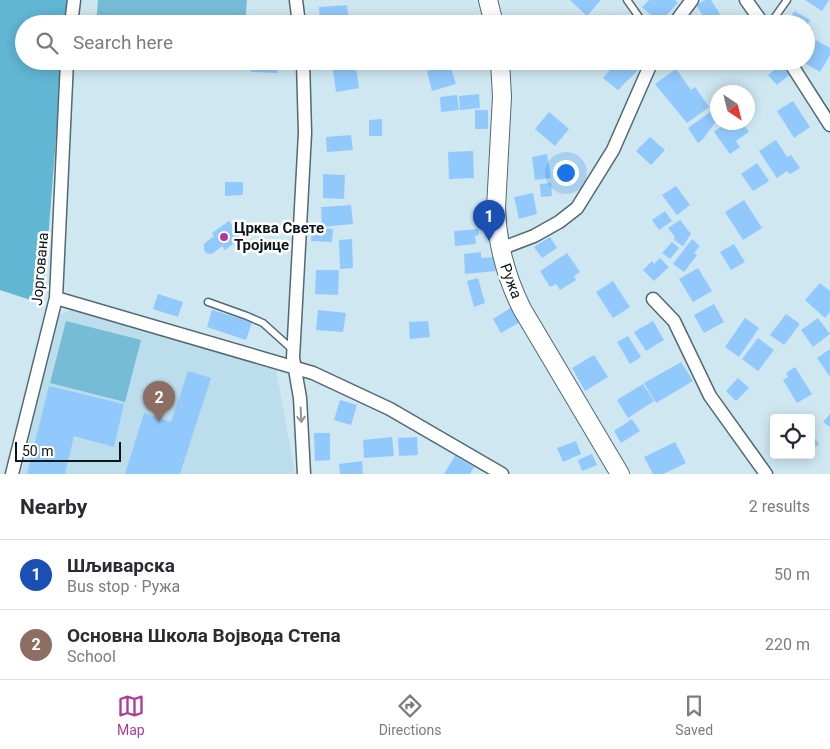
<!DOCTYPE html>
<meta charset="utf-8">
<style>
body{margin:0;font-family:Roboto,sans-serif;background:#f2f2f3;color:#2b2b33}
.controls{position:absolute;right:15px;bottom:15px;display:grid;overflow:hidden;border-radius:5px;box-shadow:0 2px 12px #0003}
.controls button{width:45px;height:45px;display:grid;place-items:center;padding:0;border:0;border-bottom:1px solid #e1e1e2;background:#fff;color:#2b2b33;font:25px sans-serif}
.compass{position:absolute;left:710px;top:85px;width:45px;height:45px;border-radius:50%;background:#fff;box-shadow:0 2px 12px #0003;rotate:145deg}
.scale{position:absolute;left:15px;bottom:12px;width:106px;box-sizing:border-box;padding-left:5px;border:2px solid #0c1518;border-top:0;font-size:14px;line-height:18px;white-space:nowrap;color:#0c1518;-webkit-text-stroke:4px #fff;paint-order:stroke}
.you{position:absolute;left:565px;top:172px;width:18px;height:18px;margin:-12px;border:4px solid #fff;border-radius:50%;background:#1a73e8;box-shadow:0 0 0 8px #1a73e833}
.badge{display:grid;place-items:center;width:32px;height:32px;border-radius:50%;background:#ad3b96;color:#fff;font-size:16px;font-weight:700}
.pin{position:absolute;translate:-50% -41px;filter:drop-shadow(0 1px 2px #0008)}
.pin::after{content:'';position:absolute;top:26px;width:18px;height:15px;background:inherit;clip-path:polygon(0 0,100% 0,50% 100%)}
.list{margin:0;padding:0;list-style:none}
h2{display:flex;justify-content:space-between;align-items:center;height:65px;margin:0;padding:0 20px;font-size:21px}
h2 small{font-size:16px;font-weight:400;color:#7c7c81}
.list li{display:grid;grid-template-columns:32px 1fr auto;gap:15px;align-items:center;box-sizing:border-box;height:70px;padding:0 20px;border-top:1px solid #e1e1e2}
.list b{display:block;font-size:19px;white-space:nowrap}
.list p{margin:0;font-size:16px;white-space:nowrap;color:#7c7c81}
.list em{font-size:16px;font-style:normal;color:#7c7c81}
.icon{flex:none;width:28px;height:28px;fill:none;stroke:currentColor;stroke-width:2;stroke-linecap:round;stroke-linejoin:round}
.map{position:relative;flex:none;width:830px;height:474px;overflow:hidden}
.search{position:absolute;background:#fff;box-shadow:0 2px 12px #0003;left:15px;right:15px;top:15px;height:55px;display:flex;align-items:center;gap:12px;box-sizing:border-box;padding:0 18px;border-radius:28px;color:#7c7c81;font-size:19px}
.sheet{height:205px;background:#fff}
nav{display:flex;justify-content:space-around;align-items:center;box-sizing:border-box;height:70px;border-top:1px solid #e1e1e2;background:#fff;font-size:14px;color:#7c7c81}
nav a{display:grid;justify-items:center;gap:2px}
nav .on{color:#ad3b96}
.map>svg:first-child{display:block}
.built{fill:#bcddeb}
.green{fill:#77bcd6}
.forest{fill:#61b6d4}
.building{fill:#91c9fc}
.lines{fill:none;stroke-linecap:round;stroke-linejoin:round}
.lane-casing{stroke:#536972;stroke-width:9}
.street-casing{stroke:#536972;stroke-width:15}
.secondary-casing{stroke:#536972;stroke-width:20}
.lane{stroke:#fff;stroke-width:6}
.street{stroke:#fff;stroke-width:12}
.secondary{stroke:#fff;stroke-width:18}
.oneway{stroke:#929697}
.poi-dot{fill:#ad3b96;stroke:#fff;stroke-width:2}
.labels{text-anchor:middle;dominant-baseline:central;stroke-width:5;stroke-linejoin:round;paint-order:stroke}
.poi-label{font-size:15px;font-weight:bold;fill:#0c1518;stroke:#fff;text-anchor:start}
.street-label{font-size:15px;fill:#0c1518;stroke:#fff}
</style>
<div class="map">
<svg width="830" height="474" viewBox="0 0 830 474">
<rect width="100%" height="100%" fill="#cee7f1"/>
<path class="built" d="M70,310L276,370L295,474H21L58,316Z"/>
<path class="green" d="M98,0H247L245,24H96Z
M66,321L141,340L125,402L50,383Z"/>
<path class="forest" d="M0,0H67L65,24H24V61H62L43,304L0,290Z"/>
<path class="building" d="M570,0H601L587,16Z
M649,0H675L678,3L659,23L642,7Z
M705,0H711L720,14L707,22L696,5Z
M805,0H829L822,11Z
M347,5L349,24H320L319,7Z
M794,11L810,20L807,26L812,29L806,40V24H787Z
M610,14L618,24H596Z
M816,40L830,48V55L820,72L801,61H806V57Z
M251,61H278L277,73L251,72Z
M355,61L359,88L336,92L332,62Z
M617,61H628L638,70L618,90L603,78Z
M781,64L789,75L777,85L768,75Z
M450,65L456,84L432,91L427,71Z
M676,69L691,90L695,87L709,107L687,123L655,84Z
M479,94L480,108L460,110L459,96Z
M457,95L459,110L441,112L440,97Z
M793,101L810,127L794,138L777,111Z
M475,110H488V129H475Z
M713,110L718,119L703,139L698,143L688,128Z
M549,112L569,129L555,146L535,129Z
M382,119V136H369V120Z
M727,122H742L749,132L736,141L740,147L730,154L714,132Z
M351,135L353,150L327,152L326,137Z
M650,137L665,150L651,165L636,151Z
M776,140L787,157L791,155L800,168L790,174L787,171L777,178L759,151Z
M473,151L474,178L449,179L448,152Z
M547,154L551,178L535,180L532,157Z
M757,163L769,181L753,191L741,174Z
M323,174L345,175L344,199L323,198Z
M225,182H243V195L225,196Z
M551,183L552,196L541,197L540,184Z
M676,186L690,205L677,215L662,195Z
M533,193L537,214L519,219L514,197Z
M744,200L762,228L743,240L725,212Z
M351,205L353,224L322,227L321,207Z
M665,211L672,221L659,230L652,220Z
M680,220L691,234L683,246L674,240L675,237L668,228Z
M229,221L241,238L225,250L222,246L212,254L206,253L204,249V244L214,236L212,233Z
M312,227L333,229L332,242L311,241Z
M478,229L479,235L475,236L476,244L455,246L454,231Z
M550,237L557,248L542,258L534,247Z
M352,239L353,268L340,269L339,240Z
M692,239L700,246L694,253L697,255L684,272L673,264Z
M672,242L679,248L670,259L662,253Z
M734,244L745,262L731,270L720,252Z
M481,252V258L494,257L496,271L465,274L464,254Z
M567,253L580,272L574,276L576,280L560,290L556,284L550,287L540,271Z
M660,258L669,267L654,281L643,270L652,261L654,264Z
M698,268L712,291L693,302L679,279Z
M316,270H339L338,295L315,294Z
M478,278L485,303L474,307L467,281Z
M613,281L630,307L613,318L596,292Z
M820,283L830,291V312L825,318L805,300Z
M158,294L183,302L178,317L153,309Z
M714,304L724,322L704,333L694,315Z
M512,307L520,322L501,333L493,319Z
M212,310L252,322L246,340L207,327Z
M318,310L346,313L343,332L316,330Z
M786,314L800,324L784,345L770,335Z
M745,318L759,328L739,357L725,347Z
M818,318L830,334L813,347L801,330Z
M428,321L430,337L410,339L409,322Z
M653,321L664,340L646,351L634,332Z
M628,336L641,357L630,364L617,342Z
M758,338L774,350L758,371L742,359Z
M830,349V377L817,358Z
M594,355L608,377L585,391L572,368Z
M681,362L693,381L656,403L644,383Z
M795,367L812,394L797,403L783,380L788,377L786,373Z
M188,371L211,378L180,474H125L144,413L171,422Z
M738,378L749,388L736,401L726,391Z
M643,384L654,401L628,418L617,400Z
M49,386L124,404L114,447L74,436L65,474H27Z
M340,400L357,405L351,425L334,420Z
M830,414V427L823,422Z
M632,419L640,431L621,443L614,431Z
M314,433H330V460L315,461Z
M811,433L819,444L811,450Z
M392,437L394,456L364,458L363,440Z
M417,437L418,455L399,456L398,438Z
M576,441L581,454L563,462L557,448Z
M675,442L686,463L663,474H653L644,457Z
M592,454L597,465L582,471L578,460Z
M455,456L474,467L470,474H444Z
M362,461L363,474H340L339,464Z"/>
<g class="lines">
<defs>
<path id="lane" d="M627,0L644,24
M770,24L787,0
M208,302L247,316L263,323L293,350"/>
<path id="street" d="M296,0L299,24
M746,0L763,24
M71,24L74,0
M674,24L692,0
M303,61L305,133L293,358L300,398L304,474
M789,61L830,125
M500,249L534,236L559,222L577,208L613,150L652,61
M56,298L313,373L390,409L502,474
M653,299L674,321L710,396L766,474
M12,474L56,298L67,61"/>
<path id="secondary" d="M488,0L494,24
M500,61L502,97L496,208C497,244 506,277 522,309L620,474"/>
</defs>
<use href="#lane" class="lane-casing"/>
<use href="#street" class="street-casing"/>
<use href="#secondary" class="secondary-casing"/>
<use href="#lane" class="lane"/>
<use href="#street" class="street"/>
<use href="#secondary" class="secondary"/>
</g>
<defs><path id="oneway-shaft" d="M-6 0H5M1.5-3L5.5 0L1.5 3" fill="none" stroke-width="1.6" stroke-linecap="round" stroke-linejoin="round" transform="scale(1.25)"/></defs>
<use class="oneway" href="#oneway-shaft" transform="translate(301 415) rotate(87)"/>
<circle class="poi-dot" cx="224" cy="237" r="5"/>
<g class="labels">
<g class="poi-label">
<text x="234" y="228">Црква Свете<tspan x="234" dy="17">Тројице</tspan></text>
</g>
<g class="street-label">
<text transform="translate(40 269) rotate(-85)">Јоргована</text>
<text transform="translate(511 281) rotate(70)">Ружа</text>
</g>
</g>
</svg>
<div class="controls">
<button><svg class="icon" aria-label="locate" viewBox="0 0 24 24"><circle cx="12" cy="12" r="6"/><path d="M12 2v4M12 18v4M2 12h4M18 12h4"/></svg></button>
</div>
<svg class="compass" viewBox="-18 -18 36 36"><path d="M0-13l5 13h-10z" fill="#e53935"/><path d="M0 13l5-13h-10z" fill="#7c7c81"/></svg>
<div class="scale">50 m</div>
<div class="you"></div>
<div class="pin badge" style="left:489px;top:241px;background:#1a4fb4">1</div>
<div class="pin badge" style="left:159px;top:422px;background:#8d6e63">2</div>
<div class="search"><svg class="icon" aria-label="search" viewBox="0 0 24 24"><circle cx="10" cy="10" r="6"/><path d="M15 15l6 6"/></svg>Search here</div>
</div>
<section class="sheet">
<h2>Nearby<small>2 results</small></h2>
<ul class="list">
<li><span class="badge" style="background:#1a4fb4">1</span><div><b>Шљиварска</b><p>Bus stop · Ружа</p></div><em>50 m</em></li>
<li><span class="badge" style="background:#8d6e63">2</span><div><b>Основна Школа Војвода Степа</b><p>School</p></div><em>220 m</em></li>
</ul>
</section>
<nav>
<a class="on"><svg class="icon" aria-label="map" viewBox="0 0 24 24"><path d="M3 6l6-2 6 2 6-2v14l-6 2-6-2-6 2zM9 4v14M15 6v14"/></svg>Map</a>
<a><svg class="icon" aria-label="directions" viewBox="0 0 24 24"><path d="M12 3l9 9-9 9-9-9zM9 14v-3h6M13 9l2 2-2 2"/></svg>Directions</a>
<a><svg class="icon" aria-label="saved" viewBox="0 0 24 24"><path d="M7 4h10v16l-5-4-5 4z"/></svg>Saved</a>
</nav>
